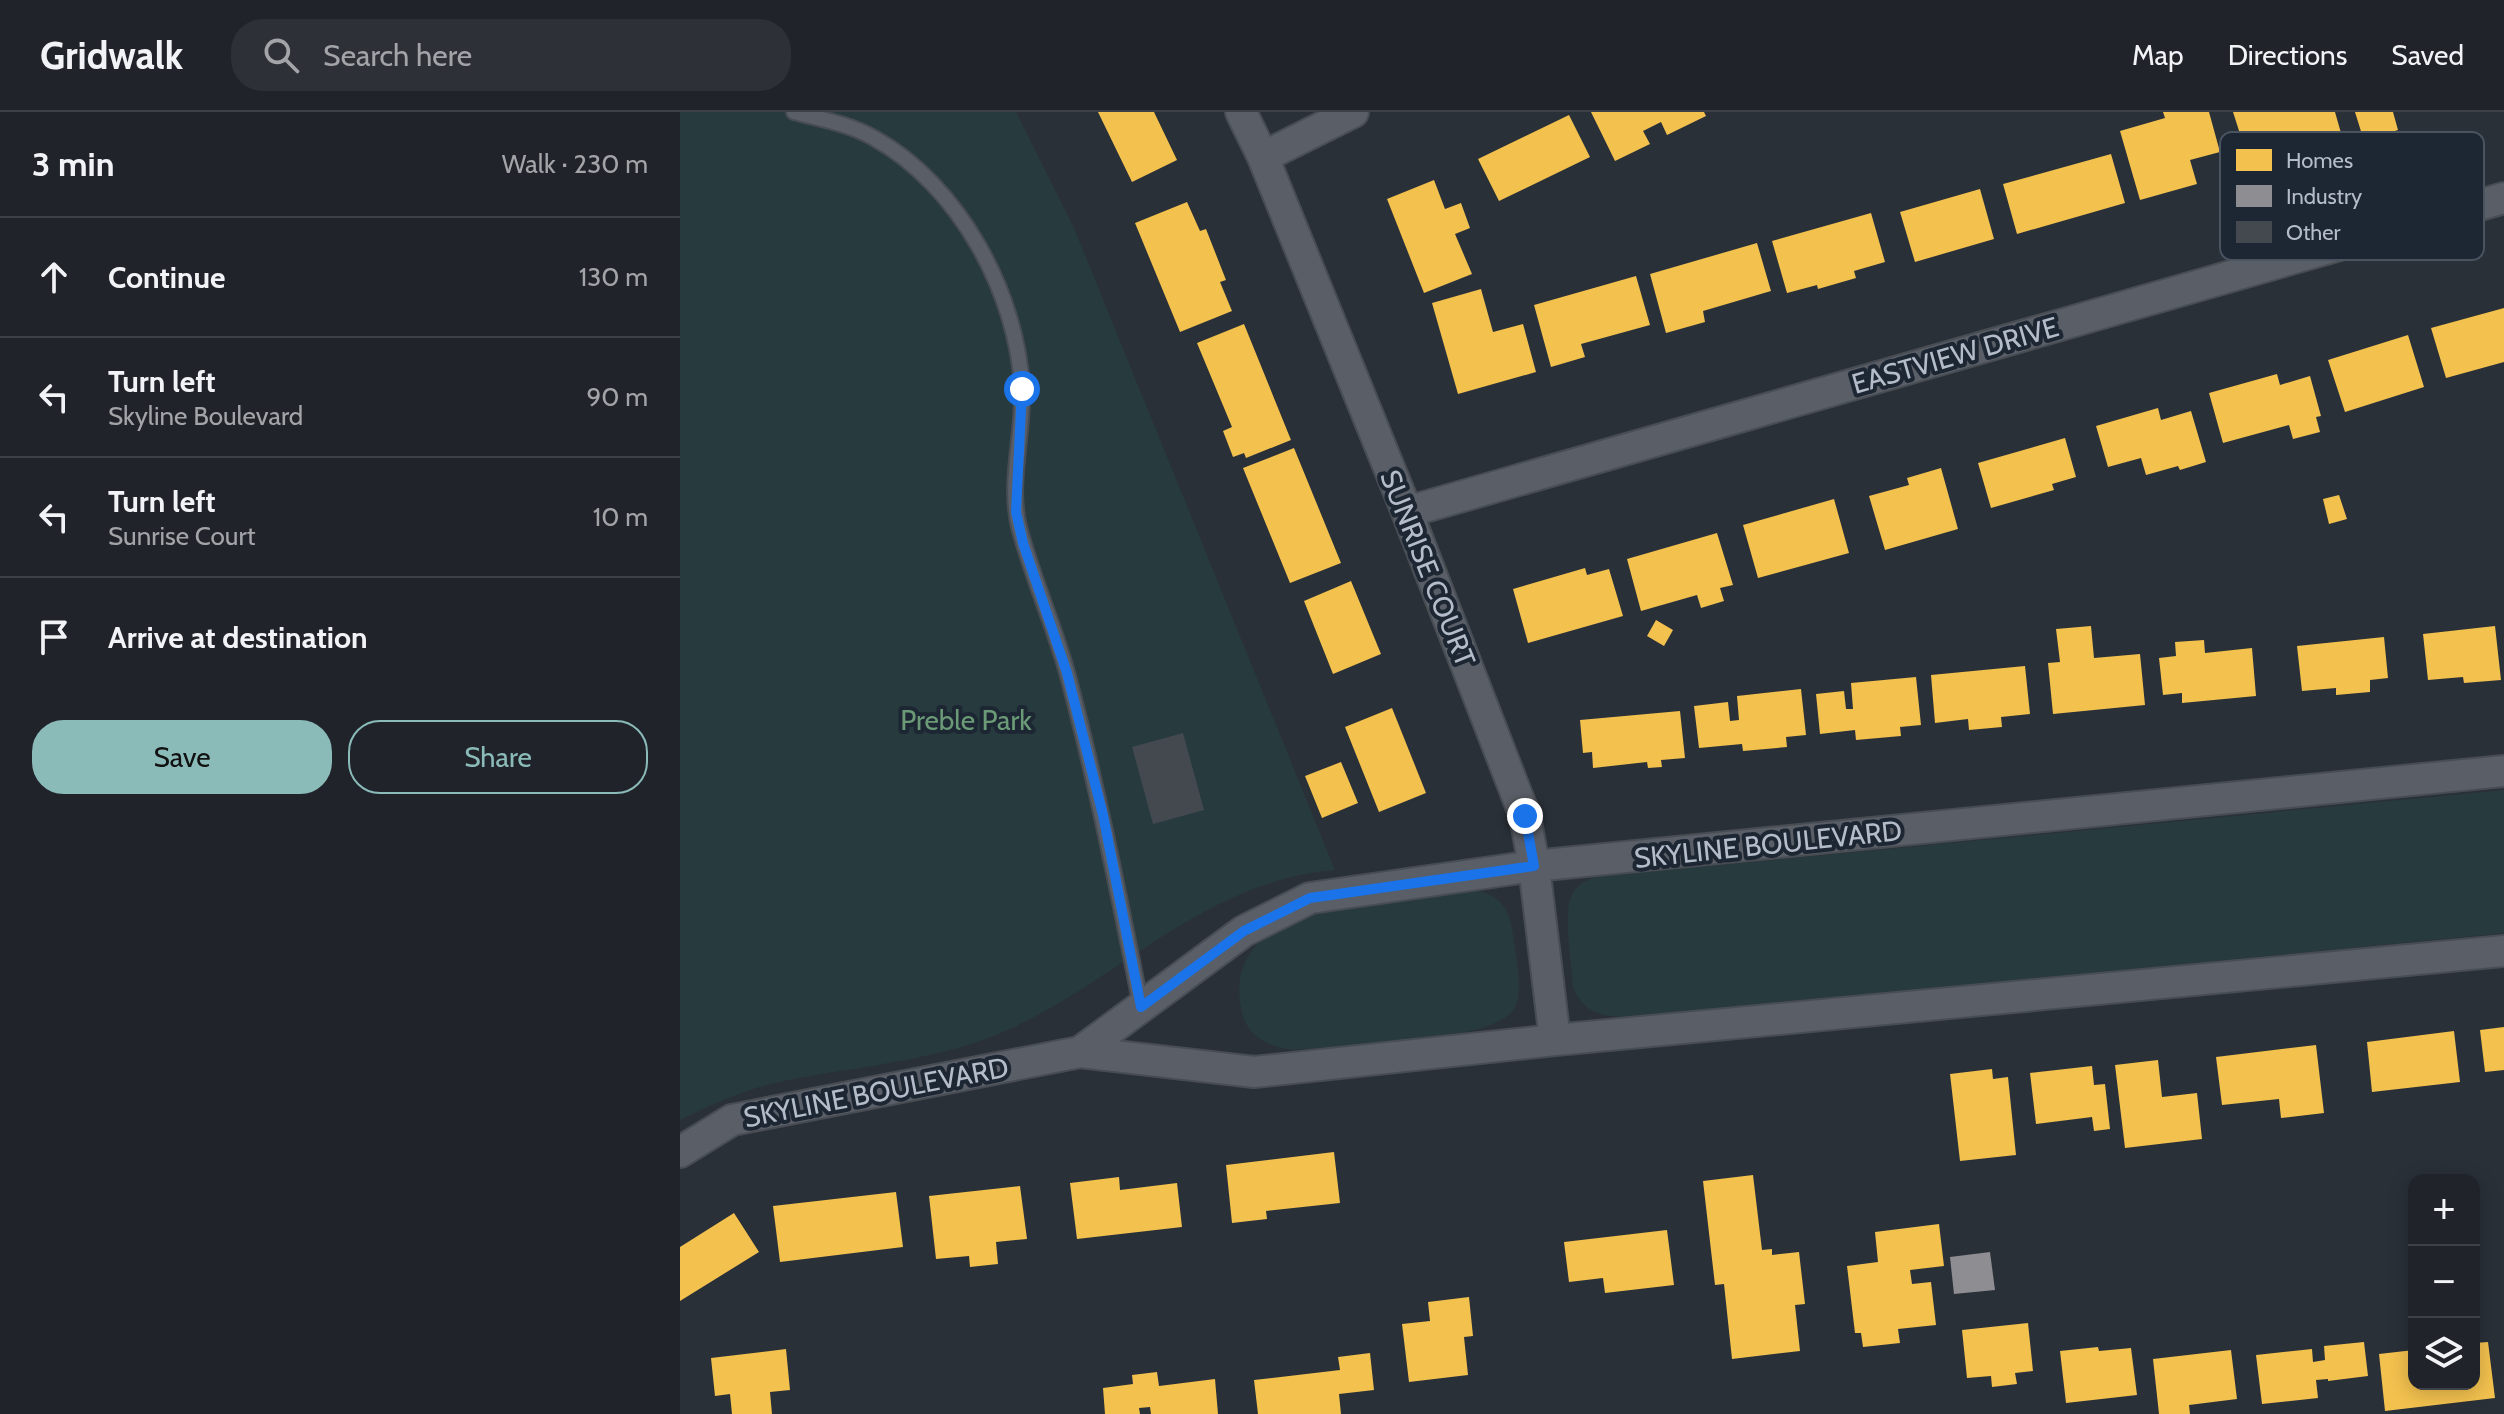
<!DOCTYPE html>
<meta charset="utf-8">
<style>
body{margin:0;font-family:Cabin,sans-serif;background:#2d3036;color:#f1f3f6}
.controls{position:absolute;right:24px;bottom:24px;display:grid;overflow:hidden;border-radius:16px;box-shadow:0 4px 20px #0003}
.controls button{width:72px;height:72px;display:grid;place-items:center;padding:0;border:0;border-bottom:2px solid #3d4147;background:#20242a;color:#f1f3f6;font:40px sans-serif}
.stop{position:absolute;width:24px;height:24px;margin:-18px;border:6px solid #1a73e8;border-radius:50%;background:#fff}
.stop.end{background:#1a73e8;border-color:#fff;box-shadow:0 2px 8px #0008}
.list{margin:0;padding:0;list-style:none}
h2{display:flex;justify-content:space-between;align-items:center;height:104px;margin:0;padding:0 32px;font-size:34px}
h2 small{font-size:26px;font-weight:400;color:#a2a4a8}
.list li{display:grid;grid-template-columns:52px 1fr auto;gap:24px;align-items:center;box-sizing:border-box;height:120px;padding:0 32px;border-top:2px solid #3d4147}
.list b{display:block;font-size:30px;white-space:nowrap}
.list p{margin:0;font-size:26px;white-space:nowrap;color:#a2a4a8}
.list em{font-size:26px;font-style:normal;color:#a2a4a8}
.actions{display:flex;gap:16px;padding:24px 32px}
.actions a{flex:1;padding:18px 0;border:2px solid #8bbbb9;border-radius:32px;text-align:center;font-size:28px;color:#8bbbb9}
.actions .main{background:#8bbbb9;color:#111}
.icon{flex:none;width:44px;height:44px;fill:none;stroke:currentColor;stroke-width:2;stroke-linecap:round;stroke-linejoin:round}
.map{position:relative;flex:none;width:1824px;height:1302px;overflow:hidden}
header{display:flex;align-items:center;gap:48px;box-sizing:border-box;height:112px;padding:0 40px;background:#20242a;border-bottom:2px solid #3d4147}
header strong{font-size:38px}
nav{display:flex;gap:44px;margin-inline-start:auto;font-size:28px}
.search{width:560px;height:72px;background:#2d3036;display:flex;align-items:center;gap:20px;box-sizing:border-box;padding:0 28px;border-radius:32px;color:#a2a4a8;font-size:30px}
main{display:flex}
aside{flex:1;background:#20242a}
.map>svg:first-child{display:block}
.green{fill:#273a3e}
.homes{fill:#f2c14e}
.industry{fill:#8d8d92}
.building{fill:#444950}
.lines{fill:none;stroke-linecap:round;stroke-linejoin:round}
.lane-casing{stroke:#484c53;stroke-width:18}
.street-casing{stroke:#484c53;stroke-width:34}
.lane{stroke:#5a5e66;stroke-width:14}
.street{stroke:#5a5e66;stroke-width:30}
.route{stroke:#1a73e8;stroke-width:10}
.labels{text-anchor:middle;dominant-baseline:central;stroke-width:8;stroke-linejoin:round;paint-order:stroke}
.street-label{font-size:28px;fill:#b4bcc9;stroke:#1d2633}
.park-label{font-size:28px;fill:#6b9a76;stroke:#1d2633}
.key{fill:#1d2633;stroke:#4a5360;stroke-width:2}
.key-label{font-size:22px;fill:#b4bcc9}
</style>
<header>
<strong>Gridwalk</strong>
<div class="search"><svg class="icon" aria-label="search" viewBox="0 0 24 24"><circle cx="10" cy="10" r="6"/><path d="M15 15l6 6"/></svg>Search here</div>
<nav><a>Map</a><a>Directions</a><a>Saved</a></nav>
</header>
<main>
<aside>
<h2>3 min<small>Walk · 230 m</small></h2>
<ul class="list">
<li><svg class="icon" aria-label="ahead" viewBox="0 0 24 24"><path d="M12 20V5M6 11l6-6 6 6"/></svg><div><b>Continue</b></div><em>130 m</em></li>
<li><svg class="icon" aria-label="left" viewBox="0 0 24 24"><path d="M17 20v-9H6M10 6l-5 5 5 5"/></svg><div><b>Turn left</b><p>Skyline Boulevard</p></div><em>90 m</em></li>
<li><svg class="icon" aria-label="left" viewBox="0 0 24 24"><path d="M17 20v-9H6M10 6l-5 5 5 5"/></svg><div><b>Turn left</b><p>Sunrise Court</p></div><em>10 m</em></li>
<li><svg class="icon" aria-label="arrive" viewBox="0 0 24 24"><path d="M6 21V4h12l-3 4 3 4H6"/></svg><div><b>Arrive at destination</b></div></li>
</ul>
<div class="actions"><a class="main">Save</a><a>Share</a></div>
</aside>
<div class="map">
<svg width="1824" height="1302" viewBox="0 0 1824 1302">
<rect width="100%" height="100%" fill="#2a3038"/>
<path class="green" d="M0,0H336L394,116L655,758C526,769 444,864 332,916C263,948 187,953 114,967C73,974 37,990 0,1008Z
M1824,678V821L982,903C949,904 907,914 893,875C892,852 883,806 891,785C895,774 905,769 915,765Z
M793,778C820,782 830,797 833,823C835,844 844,875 835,895C818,932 654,934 613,938C586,934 566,924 561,896C539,784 724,786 793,778Z"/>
<path class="homes" d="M418,0H474L497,48L452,70Z
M911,0H1024L1026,4L987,23L981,10L963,19L970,32L935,49Z
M1483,0H1529L1540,40L1510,48L1517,72L1460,88L1440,19L1485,6Z
M1553,0H1655L1661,21L1634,29L1637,36L1598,48L1597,42L1569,50Z
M1675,0H1713L1718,18L1684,29Z
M889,3L910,45L819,89L798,47Z
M1431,42L1445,91L1337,122L1323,72Z
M754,68L765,97L781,91L790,116L775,122L792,162L744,181L707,87Z
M1300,77L1314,127L1235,150L1220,100Z
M507,90L520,119L526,117L546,168L540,170L552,199L500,220L455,111Z
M1191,101L1205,150L1174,159L1176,166L1138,177L1137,173L1107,181L1092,129Z
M1077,131L1091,179L1023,199L1025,210L986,221L970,162Z
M956,164L970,213L901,232L905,245L871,255L854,193Z
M801,177L813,220L843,212L856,260L778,282L752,191Z
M1824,196V250L1766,266L1751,216Z
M564,212L611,328L566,346L564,341L553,345L543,319L552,315L517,231Z
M1728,223L1744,275L1665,300L1648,248Z
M1597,262L1600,273L1630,264L1641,304L1636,305L1640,320L1613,327L1609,313L1543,331L1529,281Z
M1478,296L1481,308L1511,299L1526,350L1500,358L1498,354L1466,363L1461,346L1428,355L1416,314Z
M1385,326L1396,365L1372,372L1374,378L1311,396L1298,351Z
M614,336L661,451L610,471L563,356Z
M1261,356L1278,417L1205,438L1189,384L1229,373L1227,366Z
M1659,383L1667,407L1649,412L1643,387Z
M1154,387L1169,441L1078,466L1063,413Z
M1037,421L1053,473L1040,476L1044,489L1021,496L1017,483L961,499L947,447Z
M905,456L907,463L929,457L943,504L848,531L833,477Z
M671,469L701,542L653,562L624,489Z
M976,508L993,518L984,534L967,524Z
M1411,514L1414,546L1460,542L1465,593L1373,602L1368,551L1380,550L1376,517Z
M1815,514L1821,568L1784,571L1783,565L1748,568L1743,522Z
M1704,525L1708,566L1690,568V580L1656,583V576L1622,579L1617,534Z
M1524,528L1525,541L1572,536L1576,584L1502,591V581L1483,583L1479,546L1496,544L1495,530Z
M1345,554L1350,602L1321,605L1322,615L1289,618L1288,607L1255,611L1251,563Z
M1236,565L1241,613L1220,615L1221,624L1176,628L1175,618L1140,622L1136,582L1164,579L1166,597H1173L1171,571Z
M1121,577L1126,623L1106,625L1107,635L1063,639L1062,632L1019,636L1014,594L1048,590L1050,609L1059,608L1057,584Z
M712,596L746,681L699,700L665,615Z
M1000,599L1005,646L981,648L982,655L968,656L967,650L913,656L912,640L903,641L900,608Z
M661,650L678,691L642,706L625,664Z
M1824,915V958L1805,960L1800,918Z
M1774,919L1780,970L1692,980L1687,930Z
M1636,933L1644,1001L1601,1006L1599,987L1542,993L1536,945Z
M1478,948L1482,985L1517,981L1522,1027L1445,1036L1435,953Z
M1412,954L1414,973L1425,972L1430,1017L1414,1019L1412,1005L1356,1012L1350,961Z
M1312,957L1313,967L1328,965L1336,1043L1280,1049L1270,962Z
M654,1040L660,1091L586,1099L587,1107L552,1111L546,1053Z
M1073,1063L1082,1138L1092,1137V1143L1119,1140L1125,1192L1115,1193L1120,1239L1052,1247L1044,1172L1035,1173L1023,1069Z
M439,1065L440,1078L497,1071L502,1115L397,1127L390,1071Z
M340,1074L347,1127L316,1130L318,1152L290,1155L289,1144L256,1147L249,1084Z
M216,1080L223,1135L100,1150L93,1094Z
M54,1101L79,1140L0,1189V1135Z
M1259,1112L1264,1154L1230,1158L1232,1172L1251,1170L1256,1213L1218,1217L1220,1231L1183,1235L1181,1221H1175L1167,1154L1198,1150L1195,1120Z
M987,1118L994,1173L925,1181L923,1166L889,1170L884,1130Z
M789,1185L793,1224L784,1225L788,1263L729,1270L722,1212L750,1209L748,1190Z
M1348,1211L1353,1259L1335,1261L1337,1272L1312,1275L1311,1264L1287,1266L1282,1218Z
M1684,1230L1688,1264L1648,1269V1267L1636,1268L1638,1286L1582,1292L1576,1243L1632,1237L1633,1250L1645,1248L1644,1234Z
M1808,1230L1815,1286L1705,1299L1699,1242L1734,1238V1272H1794V1231Z
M1418,1235L1419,1239L1451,1236L1457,1283L1386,1291L1380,1239Z
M106,1237L110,1278L90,1280L92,1302H52L50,1282L35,1284L31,1246Z
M1551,1238L1557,1287L1509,1293L1510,1302H1479L1473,1247Z
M690,1241L694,1278L659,1282L661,1302H578L574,1268L660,1258L658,1245Z
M477,1260L479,1274L535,1267L538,1302H471L470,1295L459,1296L460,1302H425L423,1276L453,1272L452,1263Z"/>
<path class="industry" d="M1310,1140L1315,1178L1274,1182L1270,1145Z"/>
<path class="building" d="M503,621L524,698L473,712L452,635Z"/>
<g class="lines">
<defs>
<path id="lane" d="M114,0C140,7 170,12 194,26C279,73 337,181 342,276C344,322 328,370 339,415C352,465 374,513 388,564C417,673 439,784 461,894"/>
<path id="street" d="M561,0L583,45L727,400L845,704L854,754L875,928
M583,45L673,0
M727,400L1824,86
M400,940L564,819L630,786L854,754L1824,659
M0,1040L52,1008L400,940L574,960L875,928L1824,839"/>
</defs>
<use href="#lane" class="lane-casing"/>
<use href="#street" class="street-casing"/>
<use href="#lane" class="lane"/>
<use href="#street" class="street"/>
</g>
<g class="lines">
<path class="route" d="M342,277L336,400L343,431L387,561L423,703L461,895L564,819L630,786L854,754L845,704"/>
</g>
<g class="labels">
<g class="street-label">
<text transform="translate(1275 243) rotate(-16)">EASTVIEW DRIVE</text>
<text transform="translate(748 456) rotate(68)">SUNRISE COURT</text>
<text transform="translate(1088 732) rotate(-6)">SKYLINE BOULEVARD</text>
<text transform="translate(196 980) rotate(-11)">SKYLINE BOULEVARD</text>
</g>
<g class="park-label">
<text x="286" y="608">Preble Park</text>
</g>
</g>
<rect x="1540" y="20" width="264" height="128" rx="12" class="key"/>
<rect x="1556" y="37" width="36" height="22" fill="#f2c14e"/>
<rect x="1556" y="73" width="36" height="22" fill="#8d8d92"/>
<rect x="1556" y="109" width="36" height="22" fill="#444950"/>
<g class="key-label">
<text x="1606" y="56">Homes</text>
<text x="1606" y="92">Industry</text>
<text x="1606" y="128">Other</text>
</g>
</svg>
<div class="controls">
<button>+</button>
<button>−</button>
<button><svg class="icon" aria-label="layers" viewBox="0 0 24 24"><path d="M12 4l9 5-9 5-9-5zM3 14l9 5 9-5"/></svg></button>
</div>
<div class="stop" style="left:342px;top:277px"></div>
<div class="stop end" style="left:845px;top:704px"></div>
</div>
</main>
